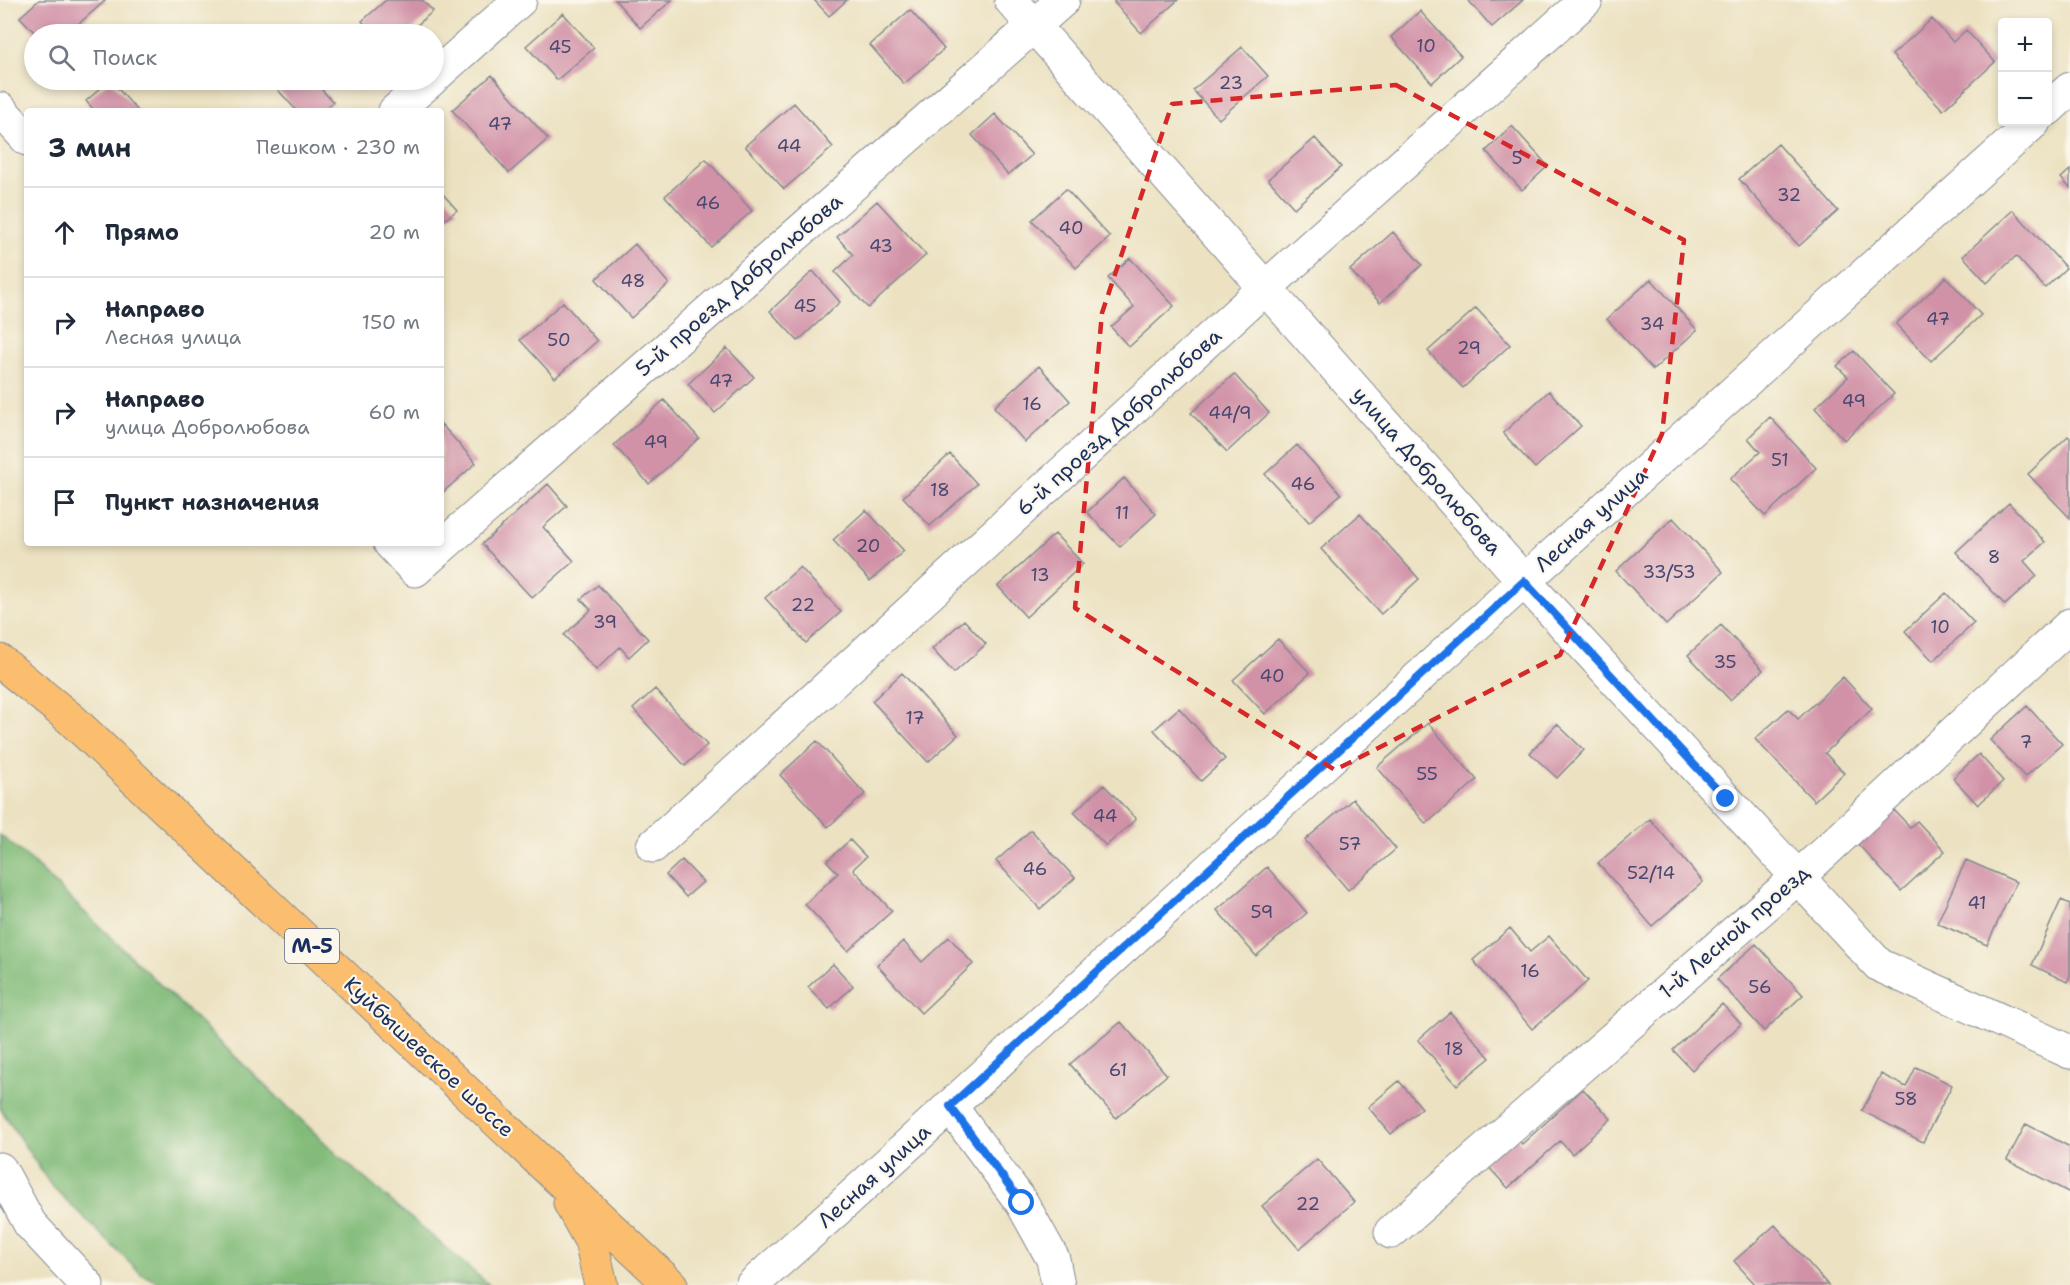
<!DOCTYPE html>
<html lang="ru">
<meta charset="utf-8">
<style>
body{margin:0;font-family:"Shantell Sans",sans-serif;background:#f6f6f7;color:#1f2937}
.controls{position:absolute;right:18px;top:18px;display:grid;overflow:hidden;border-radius:6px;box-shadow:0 3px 9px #0003}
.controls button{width:54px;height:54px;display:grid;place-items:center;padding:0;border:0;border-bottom:2px solid #e0e1e3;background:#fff;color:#1f2937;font:30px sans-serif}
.stop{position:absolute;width:18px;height:18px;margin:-14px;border:4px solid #1a73e8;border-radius:50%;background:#fff}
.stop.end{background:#1a73e8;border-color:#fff;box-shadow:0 2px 6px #0008}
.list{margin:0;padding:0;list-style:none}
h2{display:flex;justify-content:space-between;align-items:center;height:78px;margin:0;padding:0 24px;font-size:26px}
h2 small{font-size:20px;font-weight:400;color:#747a83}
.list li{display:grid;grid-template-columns:39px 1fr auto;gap:18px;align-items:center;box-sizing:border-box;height:90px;padding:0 24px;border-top:2px solid #e0e1e3}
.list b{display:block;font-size:22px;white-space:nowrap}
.list p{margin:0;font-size:20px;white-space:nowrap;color:#747a83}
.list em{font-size:20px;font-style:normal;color:#747a83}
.icon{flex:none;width:33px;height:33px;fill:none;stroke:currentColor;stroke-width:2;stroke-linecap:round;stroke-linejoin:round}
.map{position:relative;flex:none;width:2070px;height:1285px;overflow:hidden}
.search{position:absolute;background:#fff;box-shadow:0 3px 9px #0003;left:24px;top:24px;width:420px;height:66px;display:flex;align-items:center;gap:15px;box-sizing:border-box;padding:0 21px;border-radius:33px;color:#747a83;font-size:22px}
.panel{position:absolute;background:#fff;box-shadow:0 3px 9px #0003;left:24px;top:108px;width:420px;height:438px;border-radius:6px}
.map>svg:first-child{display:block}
.forest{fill:#83bc7a;stroke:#4f766c;stroke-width:1.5}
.building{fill:#d192a7}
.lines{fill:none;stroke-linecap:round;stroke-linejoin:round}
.minor-casing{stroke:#848890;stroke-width:35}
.highway-casing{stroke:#848890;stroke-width:35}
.minor{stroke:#fff;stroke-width:33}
.highway{stroke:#fbbe6e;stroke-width:33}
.route{stroke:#1a73e8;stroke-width:8}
.marked{fill:none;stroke:#d62828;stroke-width:4.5;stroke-dasharray:12 8;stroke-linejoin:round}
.labels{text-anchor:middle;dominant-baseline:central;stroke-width:4.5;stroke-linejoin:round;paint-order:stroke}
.number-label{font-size:18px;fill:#484870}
.shield{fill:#fbf7ec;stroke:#5e6b89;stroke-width:1.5}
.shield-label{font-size:20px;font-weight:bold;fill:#1b2f5e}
.street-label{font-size:21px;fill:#1b2f5e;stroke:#fbf7ec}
</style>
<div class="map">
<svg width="2070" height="1285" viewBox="0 0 2070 1285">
<rect width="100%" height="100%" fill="#fbf7ec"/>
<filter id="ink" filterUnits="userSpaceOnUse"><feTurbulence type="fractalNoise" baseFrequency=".0167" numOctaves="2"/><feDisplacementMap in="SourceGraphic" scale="12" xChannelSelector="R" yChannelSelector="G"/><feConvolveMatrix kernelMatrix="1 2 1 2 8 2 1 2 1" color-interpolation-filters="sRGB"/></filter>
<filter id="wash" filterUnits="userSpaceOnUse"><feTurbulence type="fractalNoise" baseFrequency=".008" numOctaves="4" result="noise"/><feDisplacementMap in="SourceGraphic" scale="24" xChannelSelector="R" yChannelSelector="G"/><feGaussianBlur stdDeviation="1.35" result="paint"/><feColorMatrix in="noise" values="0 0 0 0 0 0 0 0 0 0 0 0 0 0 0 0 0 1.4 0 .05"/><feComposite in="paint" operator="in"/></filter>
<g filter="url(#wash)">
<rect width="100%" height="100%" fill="#ece2c2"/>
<path class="forest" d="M0,835L26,856L343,1160L489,1285H164L141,1274L50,1184L0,1108Z"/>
<g id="blocks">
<path class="building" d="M39,0H106L67,34H36L20,17Z
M386,0H422L433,11L407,34H374L362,21Z
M615,0H672L640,28Z
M814,0H847L829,16Z
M1116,0H1178L1141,33L1114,2Z
M1468,0H1523L1492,27Z
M910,10L944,49L904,84L870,45Z
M1420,11L1461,56L1432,83L1391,37Z
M563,13L594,48L557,80L526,46Z
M1932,19L1953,42L1966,30L1995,62L1943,110L1892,55Z
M1242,47L1268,76L1219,119L1193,90Z
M492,75L548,139L509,173L452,110Z
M110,80L138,111H95L86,101Z
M269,80H313L333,102L323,111H297Z
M794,103L833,147L784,189L745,146Z
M995,114L1032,155L1008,175L972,135Z
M1512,126L1548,166L1522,190L1486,151Z
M1315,138L1341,167L1294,208L1268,179Z
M1778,144L1838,211L1799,246L1739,179Z
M706,159L752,211L711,247L665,196Z
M2070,170V188L2061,178Z
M1066,189L1110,237L1076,268L1032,220Z
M441,192L457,210L441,223Z
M877,201L926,255L868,308L835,272L853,255L837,237Z
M2013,210L2066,268L2045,288L2016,256L1987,283L1963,256Z
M1393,232L1422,265L1380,303L1350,270Z
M635,244L669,284L631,318L596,279Z
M1130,258L1174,306L1129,347L1111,327L1134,307L1108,278Z
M813,271L840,302L798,341L770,311Z
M1946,277L1981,315L1931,361L1896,324Z
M1651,279L1697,330L1653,370L1607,319Z
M563,302L597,341L555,378L520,340Z
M1476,308L1510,345L1463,388L1428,351Z
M727,348L754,377L715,413L688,384Z
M1854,351L1894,394L1844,440L1815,408L1848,377L1837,366Z
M1039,366L1070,401L1025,442L994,407Z
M1234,374L1269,413L1227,452L1191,413Z
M1549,391L1581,426L1535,468L1503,433Z
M664,400L699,438L649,484L614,445Z
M1770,417L1816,468L1765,516L1730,479L1760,452L1748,438Z
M441,424L476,463L441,494Z
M2068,436L2070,438V518L2028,474Z
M1297,445L1341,494L1309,522L1265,474Z
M950,454L977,484L930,526L903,497Z
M1124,478L1156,514L1120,547L1087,512Z
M548,484L567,506L543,527L574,561L532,598L482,544Z
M2009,503L2045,542L2024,561L2037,576L2005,605L1956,552Z
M866,510L904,551L870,581L833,540Z
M1360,514L1419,579L1381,614L1321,549Z
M1673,518L1723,572L1666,625L1616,571Z
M1055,534L1083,564L1026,617L998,586Z
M800,567L841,612L806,643L765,598Z
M598,585L648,639L629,657L620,647L596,670L564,635L591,610L581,599Z
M1946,593L1974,623L1933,661L1905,631Z
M964,620L986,644L954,673L932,649Z
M1721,625L1763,670L1730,700L1688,655Z
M1278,639L1310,673L1265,714L1233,680Z
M902,673L958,735L928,762L872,701Z
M1843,677L1872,709L1825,753L1844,773L1814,801L1755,739L1788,709L1798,719Z
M655,689L707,745L685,766L633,709Z
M2027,706L2062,744L2025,777L1990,740Z
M1179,708L1225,759L1201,781L1154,730Z
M1428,723L1477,780L1426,824L1377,767Z
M1557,724L1584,750L1557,778L1530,753Z
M817,741L865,794L828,827L780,775Z
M1979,754L2003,781L1978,805L1953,778Z
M1104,785L1136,819L1106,846L1074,812Z
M1353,799L1396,849L1348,890L1305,840Z
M1894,810L1910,827L1917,821L1945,851L1901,891L1858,844Z
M1650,819L1703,882L1652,926L1598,863Z
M1031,830L1075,878L1040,909L996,861Z
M850,840L866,857L853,869L892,911L848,951L805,904L838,873L827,861Z
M682,860L703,882L686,897L666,875Z
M1966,860L2016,882L1987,945L1937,923Z
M1267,867L1307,913L1256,956L1217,910Z
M2061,900L2070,904V976L2067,982L2032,965Z
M1510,928L1530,952L1549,936L1588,981L1532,1029L1473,960Z
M949,937L973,964L921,1013L877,965L903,941L922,962Z
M1756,944L1803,995L1764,1031L1717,979Z
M833,964L853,986L829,1009L808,987Z
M1722,1004L1741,1024L1692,1070L1673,1050Z
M1450,1012L1490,1058L1457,1085L1418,1040Z
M1121,1022L1167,1075L1116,1118L1070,1064Z
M1916,1067L1952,1085L1923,1142L1862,1111L1881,1074L1906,1087Z
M1399,1081L1422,1108L1391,1134L1368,1107Z
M1583,1089L1611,1119L1572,1154L1560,1141L1508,1188L1483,1161L1513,1134L1522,1144Z
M2026,1124L2070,1147V1193L2007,1160Z
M1317,1159L1354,1202L1299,1249L1262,1206Z
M1775,1225L1828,1285H1756L1734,1261Z"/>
</g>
</g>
<g filter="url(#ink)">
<use href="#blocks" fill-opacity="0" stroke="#848890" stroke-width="1.5"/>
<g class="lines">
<defs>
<path id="minor" d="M1011,0L1524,581L1879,965L2070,1052
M434,77L520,0
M0,109L27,139
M2048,109L2070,89
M395,111L431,80
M390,543L415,570L1063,0
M653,846L1265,288L1586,0
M950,1106L1022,1203L1053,1259L1058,1285
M0,1169L30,1224L87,1285
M1391,1232L1798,877L2070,625
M752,1285L840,1207L1524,581L2034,122"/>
<path id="highway" d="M0,661L71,719L671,1285
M570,1203L591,1241L601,1285"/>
</defs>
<use href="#minor" class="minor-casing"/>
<use href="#highway" class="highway-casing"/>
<use href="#minor" class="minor"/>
<use href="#highway" class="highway"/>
</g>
</g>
<g class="lines" filter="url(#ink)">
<path class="route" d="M1022,1203L950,1106L1524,581L1726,799"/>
</g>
<path class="marked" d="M1396,85L1684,240L1662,434L1560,655L1335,770L1075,608L1102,313L1172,104Z"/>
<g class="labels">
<g class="number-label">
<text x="1426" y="46">10</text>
<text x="560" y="47">45</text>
<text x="1231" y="83">23</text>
<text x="500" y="124">47</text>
<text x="789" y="146">44</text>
<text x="1517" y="158">5</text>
<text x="1789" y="195">32</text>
<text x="708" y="203">46</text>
<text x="1071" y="228">40</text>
<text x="881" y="246">43</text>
<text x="633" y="281">48</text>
<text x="805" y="306">45</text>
<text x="1938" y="319">47</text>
<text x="1652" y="324">34</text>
<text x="559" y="340">50</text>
<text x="1469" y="348">29</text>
<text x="721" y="381">47</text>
<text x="1854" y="401">49</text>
<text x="1032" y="404">16</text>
<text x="1230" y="413">44/9</text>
<text x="656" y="442">49</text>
<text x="1780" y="460">51</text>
<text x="1303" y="484">46</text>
<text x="940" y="490">18</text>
<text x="1122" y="513">11</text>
<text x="868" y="546">20</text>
<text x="1994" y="557">8</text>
<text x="1669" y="572">33/53</text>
<text x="1040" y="575">13</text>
<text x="803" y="605">22</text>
<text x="605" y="622">39</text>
<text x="1940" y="627">10</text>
<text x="1725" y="662">35</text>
<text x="1272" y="676">40</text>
<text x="915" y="718">17</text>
<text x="2026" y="742">7</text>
<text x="1427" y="774">55</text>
<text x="1105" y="816">44</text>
<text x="1350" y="844">57</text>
<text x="1035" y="869">46</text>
<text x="1651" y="873">52/14</text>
<text x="1977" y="903">41</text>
<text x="1262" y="912">59</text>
<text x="1530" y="971">16</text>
<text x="1760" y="987">56</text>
<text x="1454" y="1049">18</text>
<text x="1118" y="1070">61</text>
<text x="1906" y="1099">58</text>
<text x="1308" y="1204">22</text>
</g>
<rect class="shield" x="285" y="929" width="54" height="34" rx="4.5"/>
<g class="shield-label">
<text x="312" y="946">М-5</text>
</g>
<g class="street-label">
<text transform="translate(739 285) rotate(-41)">5-й проезд Добролюбова</text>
<text transform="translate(1119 422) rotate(-42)">6-й проезд Добролюбова</text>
<text transform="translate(1427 471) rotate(49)">улица Добролюбова</text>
<text transform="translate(1591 520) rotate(-42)">Лесная улица</text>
<text transform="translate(1734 932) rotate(-41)">1-й Лесной проезд</text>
<text transform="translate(429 1057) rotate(43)">Куйбышевское шоссе</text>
<text transform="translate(874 1176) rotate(-42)">Лесная улица</text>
</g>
</g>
</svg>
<div class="controls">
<button>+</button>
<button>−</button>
</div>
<div class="stop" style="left:1022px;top:1203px"></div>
<div class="stop end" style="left:1726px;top:799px"></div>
<div class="search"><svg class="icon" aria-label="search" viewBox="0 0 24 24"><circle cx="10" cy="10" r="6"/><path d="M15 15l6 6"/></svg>Поиск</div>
<section class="panel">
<h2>3 мин<small>Пешком · 230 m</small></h2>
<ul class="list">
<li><svg class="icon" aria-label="ahead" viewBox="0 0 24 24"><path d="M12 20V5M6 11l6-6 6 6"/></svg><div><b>Прямо</b></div><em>20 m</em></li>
<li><svg class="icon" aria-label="right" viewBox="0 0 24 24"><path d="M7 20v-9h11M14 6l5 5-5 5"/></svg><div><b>Направо</b><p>Лесная улица</p></div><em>150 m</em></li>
<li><svg class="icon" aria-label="right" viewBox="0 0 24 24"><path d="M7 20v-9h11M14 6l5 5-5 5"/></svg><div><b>Направо</b><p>улица Добролюбова</p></div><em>60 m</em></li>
<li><svg class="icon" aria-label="arrive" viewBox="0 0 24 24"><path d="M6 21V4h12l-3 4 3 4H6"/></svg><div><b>Пункт назначения</b></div></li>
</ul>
</section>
</div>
